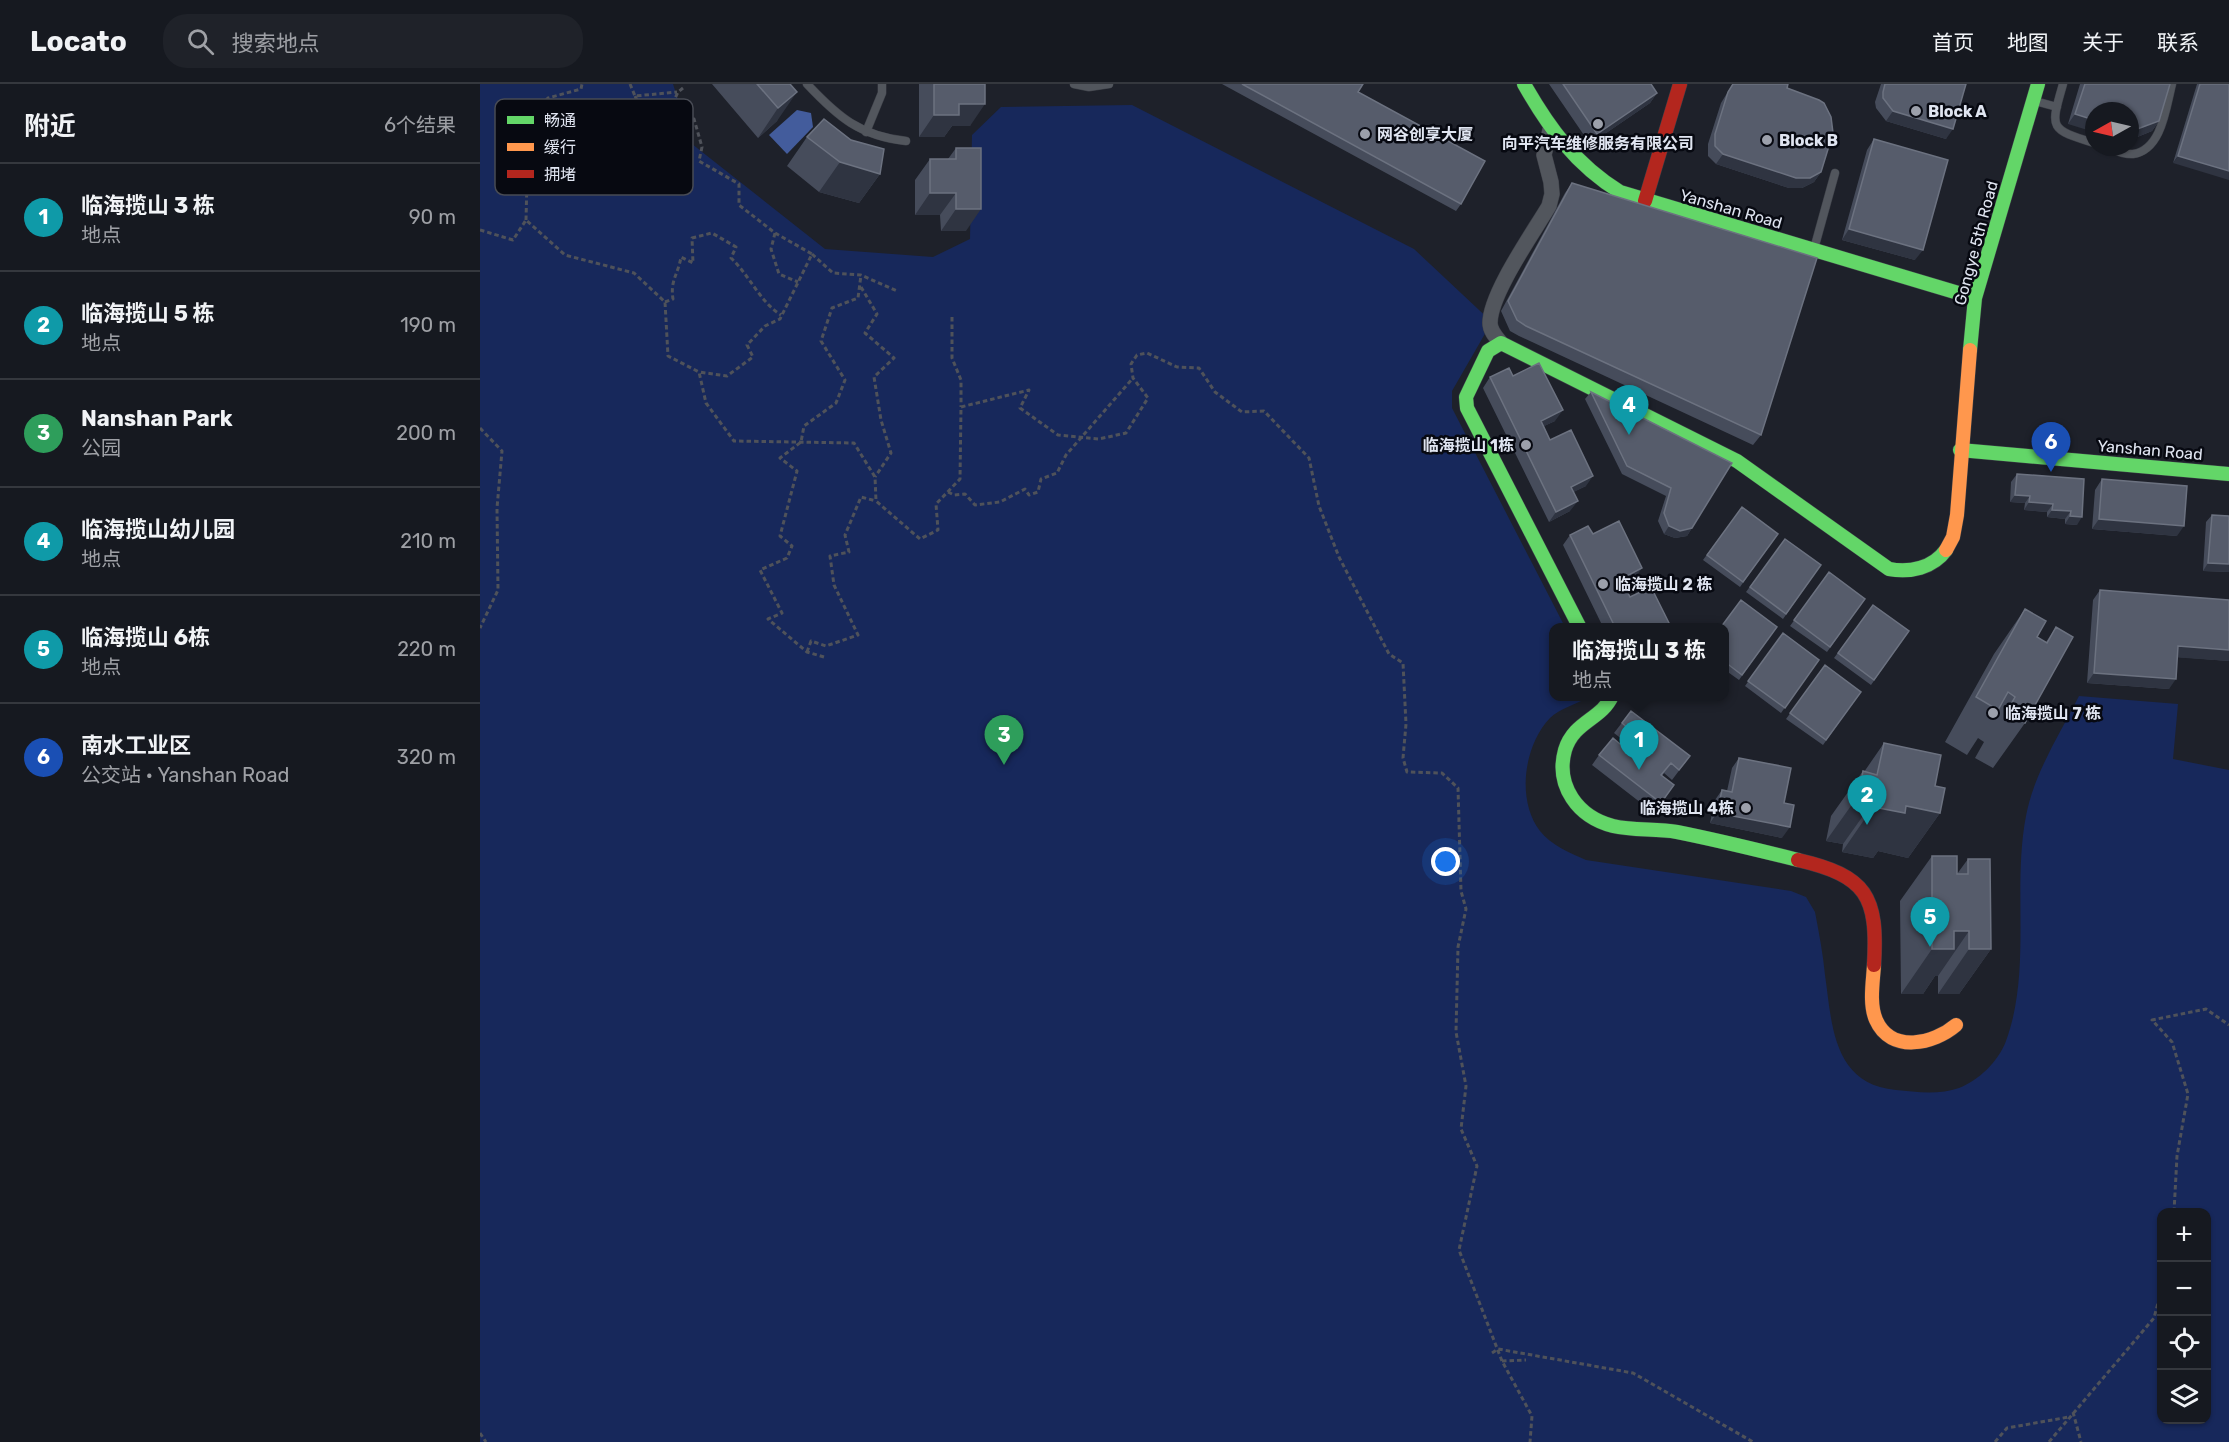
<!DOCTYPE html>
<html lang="zh">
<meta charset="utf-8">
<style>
body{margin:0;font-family:Rubik,"Noto Sans SC",sans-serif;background:#1f2229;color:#f1f3f6}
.controls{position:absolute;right:18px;bottom:18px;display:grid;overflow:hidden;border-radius:12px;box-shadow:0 2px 4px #0004}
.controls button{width:54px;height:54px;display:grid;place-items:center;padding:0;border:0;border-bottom:2px solid #35383e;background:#161920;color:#f1f3f6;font:30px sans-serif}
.compass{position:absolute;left:1605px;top:18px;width:54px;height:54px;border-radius:50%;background:#161920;box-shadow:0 2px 4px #0004;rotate:262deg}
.you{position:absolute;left:966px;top:778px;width:21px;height:21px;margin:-15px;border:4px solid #fff;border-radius:50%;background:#1a73e8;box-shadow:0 0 0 9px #1a73e833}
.badge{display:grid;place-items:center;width:39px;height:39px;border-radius:50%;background:#db2777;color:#fff;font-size:20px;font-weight:700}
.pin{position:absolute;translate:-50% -50px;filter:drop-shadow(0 2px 3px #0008)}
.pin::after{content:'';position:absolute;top:32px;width:21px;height:18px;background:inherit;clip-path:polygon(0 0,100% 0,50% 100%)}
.popup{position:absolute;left:1069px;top:539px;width:180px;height:78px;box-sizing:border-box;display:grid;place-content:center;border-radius:12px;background:#161920;filter:drop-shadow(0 2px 4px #0005);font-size:20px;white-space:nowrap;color:#9ea0a5}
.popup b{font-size:22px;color:#f1f3f6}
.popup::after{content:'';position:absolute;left:50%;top:100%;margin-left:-12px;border:12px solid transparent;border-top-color:#161920}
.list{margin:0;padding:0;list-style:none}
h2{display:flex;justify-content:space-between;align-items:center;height:78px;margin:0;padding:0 24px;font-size:26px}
h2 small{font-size:20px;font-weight:400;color:#9ea0a5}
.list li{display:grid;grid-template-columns:39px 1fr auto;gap:18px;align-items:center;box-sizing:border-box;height:108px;padding:0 24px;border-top:2px solid #35383e}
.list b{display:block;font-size:22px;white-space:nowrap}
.list p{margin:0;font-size:20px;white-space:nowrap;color:#9ea0a5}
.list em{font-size:20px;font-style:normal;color:#9ea0a5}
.icon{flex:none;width:33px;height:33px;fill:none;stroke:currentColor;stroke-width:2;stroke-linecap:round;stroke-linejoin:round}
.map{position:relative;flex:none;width:1749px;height:1358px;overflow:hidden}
header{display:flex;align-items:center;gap:36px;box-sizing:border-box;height:84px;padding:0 30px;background:#161920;border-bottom:2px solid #35383e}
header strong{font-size:28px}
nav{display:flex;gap:33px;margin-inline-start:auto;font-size:21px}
.search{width:420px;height:54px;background:#1f2229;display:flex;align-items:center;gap:15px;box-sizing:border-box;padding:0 21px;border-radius:24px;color:#9ea0a5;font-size:22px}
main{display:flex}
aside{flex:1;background:#161920}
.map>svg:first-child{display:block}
.green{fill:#17285b;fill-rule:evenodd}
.water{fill:#435c9c}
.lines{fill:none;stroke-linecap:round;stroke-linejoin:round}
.lane-casing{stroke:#3c3f47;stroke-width:9}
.street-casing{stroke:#3c3f47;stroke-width:16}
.fast-casing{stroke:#3c3f47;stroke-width:15}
.slow-casing{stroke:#3c3f47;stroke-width:15}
.jam-casing{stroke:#3c3f47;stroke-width:15}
.path{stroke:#4f525a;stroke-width:3;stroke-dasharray:4.5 3;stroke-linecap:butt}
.lane{stroke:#52565d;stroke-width:8}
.street{stroke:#52565d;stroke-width:15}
.fast{stroke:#63d668;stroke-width:14}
.slow{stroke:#ff974d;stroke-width:14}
.jam{stroke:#b3261e;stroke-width:14}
.wall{fill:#464c5b}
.shaded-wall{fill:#2f3441}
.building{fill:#565c6b;stroke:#6c7280;stroke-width:1.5}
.poi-dot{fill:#9ca0ab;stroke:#070911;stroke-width:2}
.labels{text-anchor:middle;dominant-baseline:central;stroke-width:5;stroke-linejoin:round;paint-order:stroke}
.poi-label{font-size:16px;font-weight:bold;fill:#e0e5f1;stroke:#070911;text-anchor:start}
.street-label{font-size:16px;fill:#e0e5f1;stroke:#070911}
.key{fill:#070911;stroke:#484b54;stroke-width:1.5}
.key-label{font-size:16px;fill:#e0e5f1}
</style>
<header>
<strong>Locato</strong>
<div class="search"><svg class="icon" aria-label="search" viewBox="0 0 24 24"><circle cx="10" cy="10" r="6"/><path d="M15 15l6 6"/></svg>搜索地点</div>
<nav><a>首页</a><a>地图</a><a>关于</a><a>联系</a></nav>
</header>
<main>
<aside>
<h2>附近<small>6个结果</small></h2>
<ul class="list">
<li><span class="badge" style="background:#0f9aa8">1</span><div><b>临海揽山 3 栋</b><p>地点</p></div><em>90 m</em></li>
<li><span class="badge" style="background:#0f9aa8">2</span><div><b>临海揽山 5 栋</b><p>地点</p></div><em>190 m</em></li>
<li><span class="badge" style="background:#2e9e5b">3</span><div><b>Nanshan Park</b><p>公园</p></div><em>200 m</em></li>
<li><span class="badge" style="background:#0f9aa8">4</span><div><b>临海揽山幼儿园</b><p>地点</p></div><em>210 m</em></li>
<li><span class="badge" style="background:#0f9aa8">5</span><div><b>临海揽山 6栋</b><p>地点</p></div><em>220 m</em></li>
<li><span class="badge" style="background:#1a4fb4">6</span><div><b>南水工业区</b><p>公交站 · Yanshan Road</p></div><em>320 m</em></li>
</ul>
</aside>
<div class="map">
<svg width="1749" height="1358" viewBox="0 0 1749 1358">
<rect width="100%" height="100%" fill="#1e212a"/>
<path class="green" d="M0,0H193L212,60L345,165L453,173L490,155L492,51L521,23L652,21L934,165L1014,240L1010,241L972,307V324L1085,543L1074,544V612L1110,613C1098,619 1079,625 1070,634C1044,661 1036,716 1060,747C1071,761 1090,769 1106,776L1311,807L1326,813L1335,828C1339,849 1343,870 1345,891C1352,939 1352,1000 1416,1006C1435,1008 1460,1011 1479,1004C1499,996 1518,978 1526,957C1552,886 1532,805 1546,732C1554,689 1580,650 1599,612L1698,620L1693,675L1749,686V1358H0ZM1682,1128H1726V1336H1682Z"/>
<path class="water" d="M317,26L331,29L333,43L307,70L289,51Z"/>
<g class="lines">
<defs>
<path id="lane" d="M327,0C358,33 380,52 426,57
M594,0L609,3L629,0
M1583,0C1570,45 1569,45 1614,59
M1555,17L1577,23
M386,48L402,9V0
M1626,63C1634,66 1644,71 1653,70C1682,66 1686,23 1692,0
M1334,165L1355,89"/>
<path id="street" d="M1021,259C1016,253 1010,247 1010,239C1010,210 1053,149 1069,122L1072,110L1071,98L1064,71L1070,46"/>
<path id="fast" d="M1044,0C1069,44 1096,81 1140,108L1495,214
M1490,266L1495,214L1558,0
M1480,366L1749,390
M1100,544L987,324L986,313L1008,267L1021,259L1257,377L1409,485C1430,489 1453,484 1466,466
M1132,612C1121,636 1094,637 1085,666C1075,702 1098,733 1133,742C1154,747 1176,744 1197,748C1237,756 1278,766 1318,776"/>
<path id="slow" d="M1466,466L1473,453L1477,431L1490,266
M1394,881C1393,898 1389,920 1396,936C1411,970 1454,960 1476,941"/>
<path id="jam" d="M1165,117L1200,0
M1318,776C1387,792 1398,812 1394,881"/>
</defs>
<use href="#lane" class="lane-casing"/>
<use href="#street" class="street-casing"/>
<use href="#fast" class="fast-casing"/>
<use href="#slow" class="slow-casing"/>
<use href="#jam" class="jam-casing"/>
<path class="path" d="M150,0L155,12L197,8
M203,4L198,8L189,27L214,35L222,63L219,77L259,100V121L295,149L332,170L300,235L285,242L267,261L273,273L247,292L219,288
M155,12L162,27H189
M46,136L47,97L38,55L64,77L82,42L59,24L68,14L101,5L102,0
M0,146L33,156L46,136L85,171L154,189L185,218L188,272L219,288L226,319L254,357L374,359L395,393L396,417L440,455L458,446L456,420L480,395L481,323L549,306L540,324L578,351L619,355L646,349L668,314L653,294L651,280L657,271L667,269L697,283L719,284L735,308L762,328L784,327L829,374L839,422L859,473L909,570L923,579L926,640L923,674L927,688L962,689L978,704L981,807L986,825L978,863L976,948L986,1002L981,1045L997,1082L979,1166L1022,1277L1052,1332L1050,1358
M295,149L291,165L299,190L318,198
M332,170L353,189L381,191L417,207
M381,203L397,230L385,249L414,274L394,293L401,336L411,369L395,393
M185,218L193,215C190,196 198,191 201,173L213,179L212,154L232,149L256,163L251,174C270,192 280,218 301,231
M472,233V274L481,296V323
M0,344L22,367L17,424L18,506L0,544
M468,408L474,411L485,410L495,421L520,418L545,405L549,411L558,408L561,395L577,389L586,371L653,294
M327,568L331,557L346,562L378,551L354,501L350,472L369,468L365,451L381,413L396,417
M344,573L327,568L288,535L302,529L280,486L307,474L312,462L300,452L317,387L300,374L321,358L324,342L356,319L365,296L341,257L352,224L378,214L381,191
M1694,1128L1697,1072L1708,1010L1692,958L1672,936L1726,925L1749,941
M1012,1269L1018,1265L1153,1289L1273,1358
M1022,1277L1046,1276
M1593,1328L1601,1358
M0,1349L6,1358
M1515,1358L1527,1344L1589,1333
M1569,1358L1674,1234L1682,1204"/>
<use href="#lane" class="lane"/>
<use href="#street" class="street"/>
<use href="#fast" class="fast"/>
<use href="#slow" class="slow"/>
<use href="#jam" class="jam"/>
</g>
<path class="wall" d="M232,0H310L297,37L278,54Z
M439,0H505L490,42H472L464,53H439Z
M742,0H883L878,8L981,120L976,127Z
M1069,0H1171L1177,9L1170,19L1110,60Z
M1401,0H1486L1466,55L1406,37L1396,24L1395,18Z
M1600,0H1690L1679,37L1672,47L1650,56V27L1588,40Z
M1717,0H1749L1693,79Z
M1252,1L1307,4L1341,88L1334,98L1322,104H1309L1236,80L1228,72V60L1241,19Z
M327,53L400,90L379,119L339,108L307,82Z
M1394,55L1435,176L1362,156L1387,66Z
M476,64L486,147H461L460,131H435V96L450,75H468Z
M1092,99L1281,351L1273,361L1039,252L1030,247L1021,227L1085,109Z
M1033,292L1075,337L1064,342L1070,356L1106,402L1093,408L1090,427L1069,438L1003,304L1010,293Z
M1111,308L1252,379L1207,452L1195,454L1184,450L1178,437L1186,412L1142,390L1105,315Z
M1537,390L1604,395L1597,441L1585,440V435L1567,433V428L1544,426L1545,419L1530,418L1531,398Z
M1622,395L1697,452L1612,445L1615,406Z
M1262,423L1298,450L1260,503L1223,476Z
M1732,431L1749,432V488L1723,487L1726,438Z
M1113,450L1155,494L1143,500L1150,513L1191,543H1123L1083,461L1090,451Z
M1305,455L1341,481L1303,535L1266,508Z
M1349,488L1385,515L1347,568L1310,542Z
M1620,506L1749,516V577L1698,573L1689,605L1607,599L1613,516Z
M1393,521L1429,547L1391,601L1354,574Z
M1545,525L1557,553L1566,558L1576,543L1545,639L1513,684L1495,674L1504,658L1498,654L1487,671L1465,658L1514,570Z
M1245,543H1297L1259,596L1245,586Z
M1303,549L1339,576L1301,629L1265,602Z
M1345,581L1381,608L1343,661L1306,635Z
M1151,627L1210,672L1192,696L1184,689L1182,692L1187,711L1174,729L1112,681L1119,671L1140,660L1143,656L1134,649Z
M1404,659L1460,729L1428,774L1398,767L1393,774L1362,768L1363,760L1346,757L1351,732L1383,687L1384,688Z
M1259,674L1302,754L1230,739L1235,716L1242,706L1247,707L1252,684Z
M1452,772L1477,790L1488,775L1511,865L1479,910H1458V892H1455L1443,910H1421L1420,817Z"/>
<path class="shaded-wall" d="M317,8L297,37L278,54L298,24Z
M1177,9L1170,19L1110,60L1117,50Z
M479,20H505L490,42H472L464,53H439L454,31Z
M1413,27L1473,45L1466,55L1406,37Z
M1595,30L1614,36V48L1588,40Z
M1679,37L1672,47L1650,56V47Z
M1243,70L1341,88L1334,98L1322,104H1309L1236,80Z
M1698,72L1749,87V96L1693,79Z
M360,78L400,90L379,119L339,108Z
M450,109H476L460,131H435Z
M476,125H501L486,147H461Z
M1369,145L1443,166L1435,176L1362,156Z
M1083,326L1075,337L1054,347L1061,337Z
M1113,392L1106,402L1084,413L1091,403Z
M1535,411L1550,412L1545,419L1530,418Z
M1098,417L1090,427L1069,438L1076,428Z
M1549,418L1573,420L1567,428L1544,426Z
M1572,426L1591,427L1585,435L1567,433Z
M1590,432L1602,433L1597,441L1585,440Z
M1619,435L1704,442L1697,452L1612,445Z
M1189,442L1212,444L1207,452L1195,454L1184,450Z
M1728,479L1749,480V488L1723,487Z
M1162,484L1155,494L1134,505L1141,495Z
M1698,562L1749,566V577L1691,573Z
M1614,589L1696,595L1689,605L1607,599Z
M1378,712L1395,715L1363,760L1346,757Z
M1426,722L1460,729L1428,774L1398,767L1393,774L1362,768L1393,723Z
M1237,729L1310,743L1302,754L1230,739Z
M1474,847H1489L1458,892H1455L1443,910H1421L1452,865Z
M1489,865H1511L1479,910H1458Z"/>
<path class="building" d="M277,0H310L317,8L298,24Z
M454,0H505V20H479V31H454Z
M762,0H883L878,8L1005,77L981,120Z
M1083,0H1171L1177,9L1117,50Z
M1253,0H1308L1307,4L1339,16L1344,19L1351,33L1353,49L1341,88L1330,94H1316L1243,70L1235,62V50L1248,8Z
M1405,0H1486L1473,45L1413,27L1403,14V8Z
M1605,0H1690L1679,37L1652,47H1650V27H1614V36L1595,30Z
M1720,0H1749V87L1698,72Z
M344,35L371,56L404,65L400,90L360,78L327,53Z
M1394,55L1468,76L1443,166L1369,145Z
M476,64H501V125H476V109H450V75H476Z
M1092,99L1337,174L1281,351L1046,242L1037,236L1028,217Z
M1059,279L1083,326L1061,337L1070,356L1091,346L1113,392L1091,403L1098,417L1076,428L1010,293L1029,284L1033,292Z
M1111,308L1252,379L1212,444L1200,447L1189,442L1184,429L1191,404L1147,382Z
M1537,390L1604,395L1602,433L1590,432L1591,427L1572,426L1573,420L1549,418L1550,412L1535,411Z
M1622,395L1707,402L1704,442L1619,435Z
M1262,423L1298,450L1263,498L1227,471Z
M1732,431L1749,432V480L1728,479Z
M1139,437L1162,484L1141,495L1150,513L1171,503L1191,543H1135L1090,451L1108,442L1113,450Z
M1305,455L1341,481L1306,530L1270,503Z
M1349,488L1385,515L1350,563L1314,536Z
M1620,506L1749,516V566L1698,562L1696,595L1614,589Z
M1261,516L1297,543L1262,591L1245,578V543H1241Z
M1393,521L1429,547L1394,596L1358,569Z
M1545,525L1566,537L1557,553L1567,559L1576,543L1593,553L1545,639L1526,629L1535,613L1528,608L1518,626L1496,613Z
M1303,549L1339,576L1305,624L1268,597Z
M1345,581L1381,608L1346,656L1310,629Z
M1151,627L1210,672L1199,686L1191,679L1181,691L1194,701L1181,719L1119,671L1133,654L1140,660L1150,646L1142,639Z
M1404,659L1461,671L1455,702L1465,704L1460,729L1426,722L1425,729L1393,723L1395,715L1378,712L1383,687L1397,691Z
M1259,674L1311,684L1304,719L1314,721L1310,743L1237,729L1242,706L1252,708Z
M1452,772H1477V790H1488V775H1510L1511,865H1489V847H1474V865H1452Z"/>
<g class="poi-dot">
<circle cx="1436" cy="27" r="6"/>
<circle cx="1118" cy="40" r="6"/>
<circle cx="885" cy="50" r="6"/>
<circle cx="1287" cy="56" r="6"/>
<circle cx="1046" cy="361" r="6"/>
<circle cx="1123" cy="500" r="6"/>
<circle cx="1513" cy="629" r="6"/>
<circle cx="1266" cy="724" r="6"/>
</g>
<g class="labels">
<g class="poi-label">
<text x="1448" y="27">Block A</text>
<text x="897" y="50">网谷创享大厦</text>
<text x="1299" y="56">Block B</text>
<text x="1118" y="59" text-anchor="middle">向平汽车维修服务有限公司</text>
<text x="1034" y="361" text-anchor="end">临海揽山 1栋</text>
<text x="1135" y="500">临海揽山 2 栋</text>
<text x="1525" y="629">临海揽山 7 栋</text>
<text x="1254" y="724" text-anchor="end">临海揽山 4栋</text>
</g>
<g class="street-label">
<text transform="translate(1251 125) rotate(16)">Yanshan Road</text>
<text transform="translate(1496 159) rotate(-75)">Gongye 5th Road</text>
<text transform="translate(1670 366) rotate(5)">Yanshan Road</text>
</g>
</g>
<rect x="15" y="15" width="198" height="96" rx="9" class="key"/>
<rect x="27" y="32" width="27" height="8" fill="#63d668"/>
<rect x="27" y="59" width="27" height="8" fill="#ff974d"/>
<rect x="27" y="86" width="27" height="8" fill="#b3261e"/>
<g class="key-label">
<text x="64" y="42">畅通</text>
<text x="64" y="69">缓行</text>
<text x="64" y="96">拥堵</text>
</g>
</svg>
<div class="controls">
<button>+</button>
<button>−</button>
<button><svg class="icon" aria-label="locate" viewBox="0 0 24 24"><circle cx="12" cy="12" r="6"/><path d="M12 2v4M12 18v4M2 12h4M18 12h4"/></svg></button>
<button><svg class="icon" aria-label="layers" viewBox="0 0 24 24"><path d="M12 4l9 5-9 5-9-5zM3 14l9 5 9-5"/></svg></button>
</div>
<svg class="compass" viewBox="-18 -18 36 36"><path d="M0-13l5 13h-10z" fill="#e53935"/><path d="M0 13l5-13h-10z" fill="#9ea0a5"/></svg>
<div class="you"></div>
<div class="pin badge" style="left:1159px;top:686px;background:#0f9aa8">1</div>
<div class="popup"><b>临海揽山 3 栋</b>地点</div>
<div class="pin badge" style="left:1387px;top:741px;background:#0f9aa8">2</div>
<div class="pin badge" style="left:524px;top:681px;background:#2e9e5b">3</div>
<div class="pin badge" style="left:1149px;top:351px;background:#0f9aa8">4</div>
<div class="pin badge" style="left:1450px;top:863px;background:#0f9aa8">5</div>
<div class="pin badge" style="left:1571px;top:388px;background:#1a4fb4">6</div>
</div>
</main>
